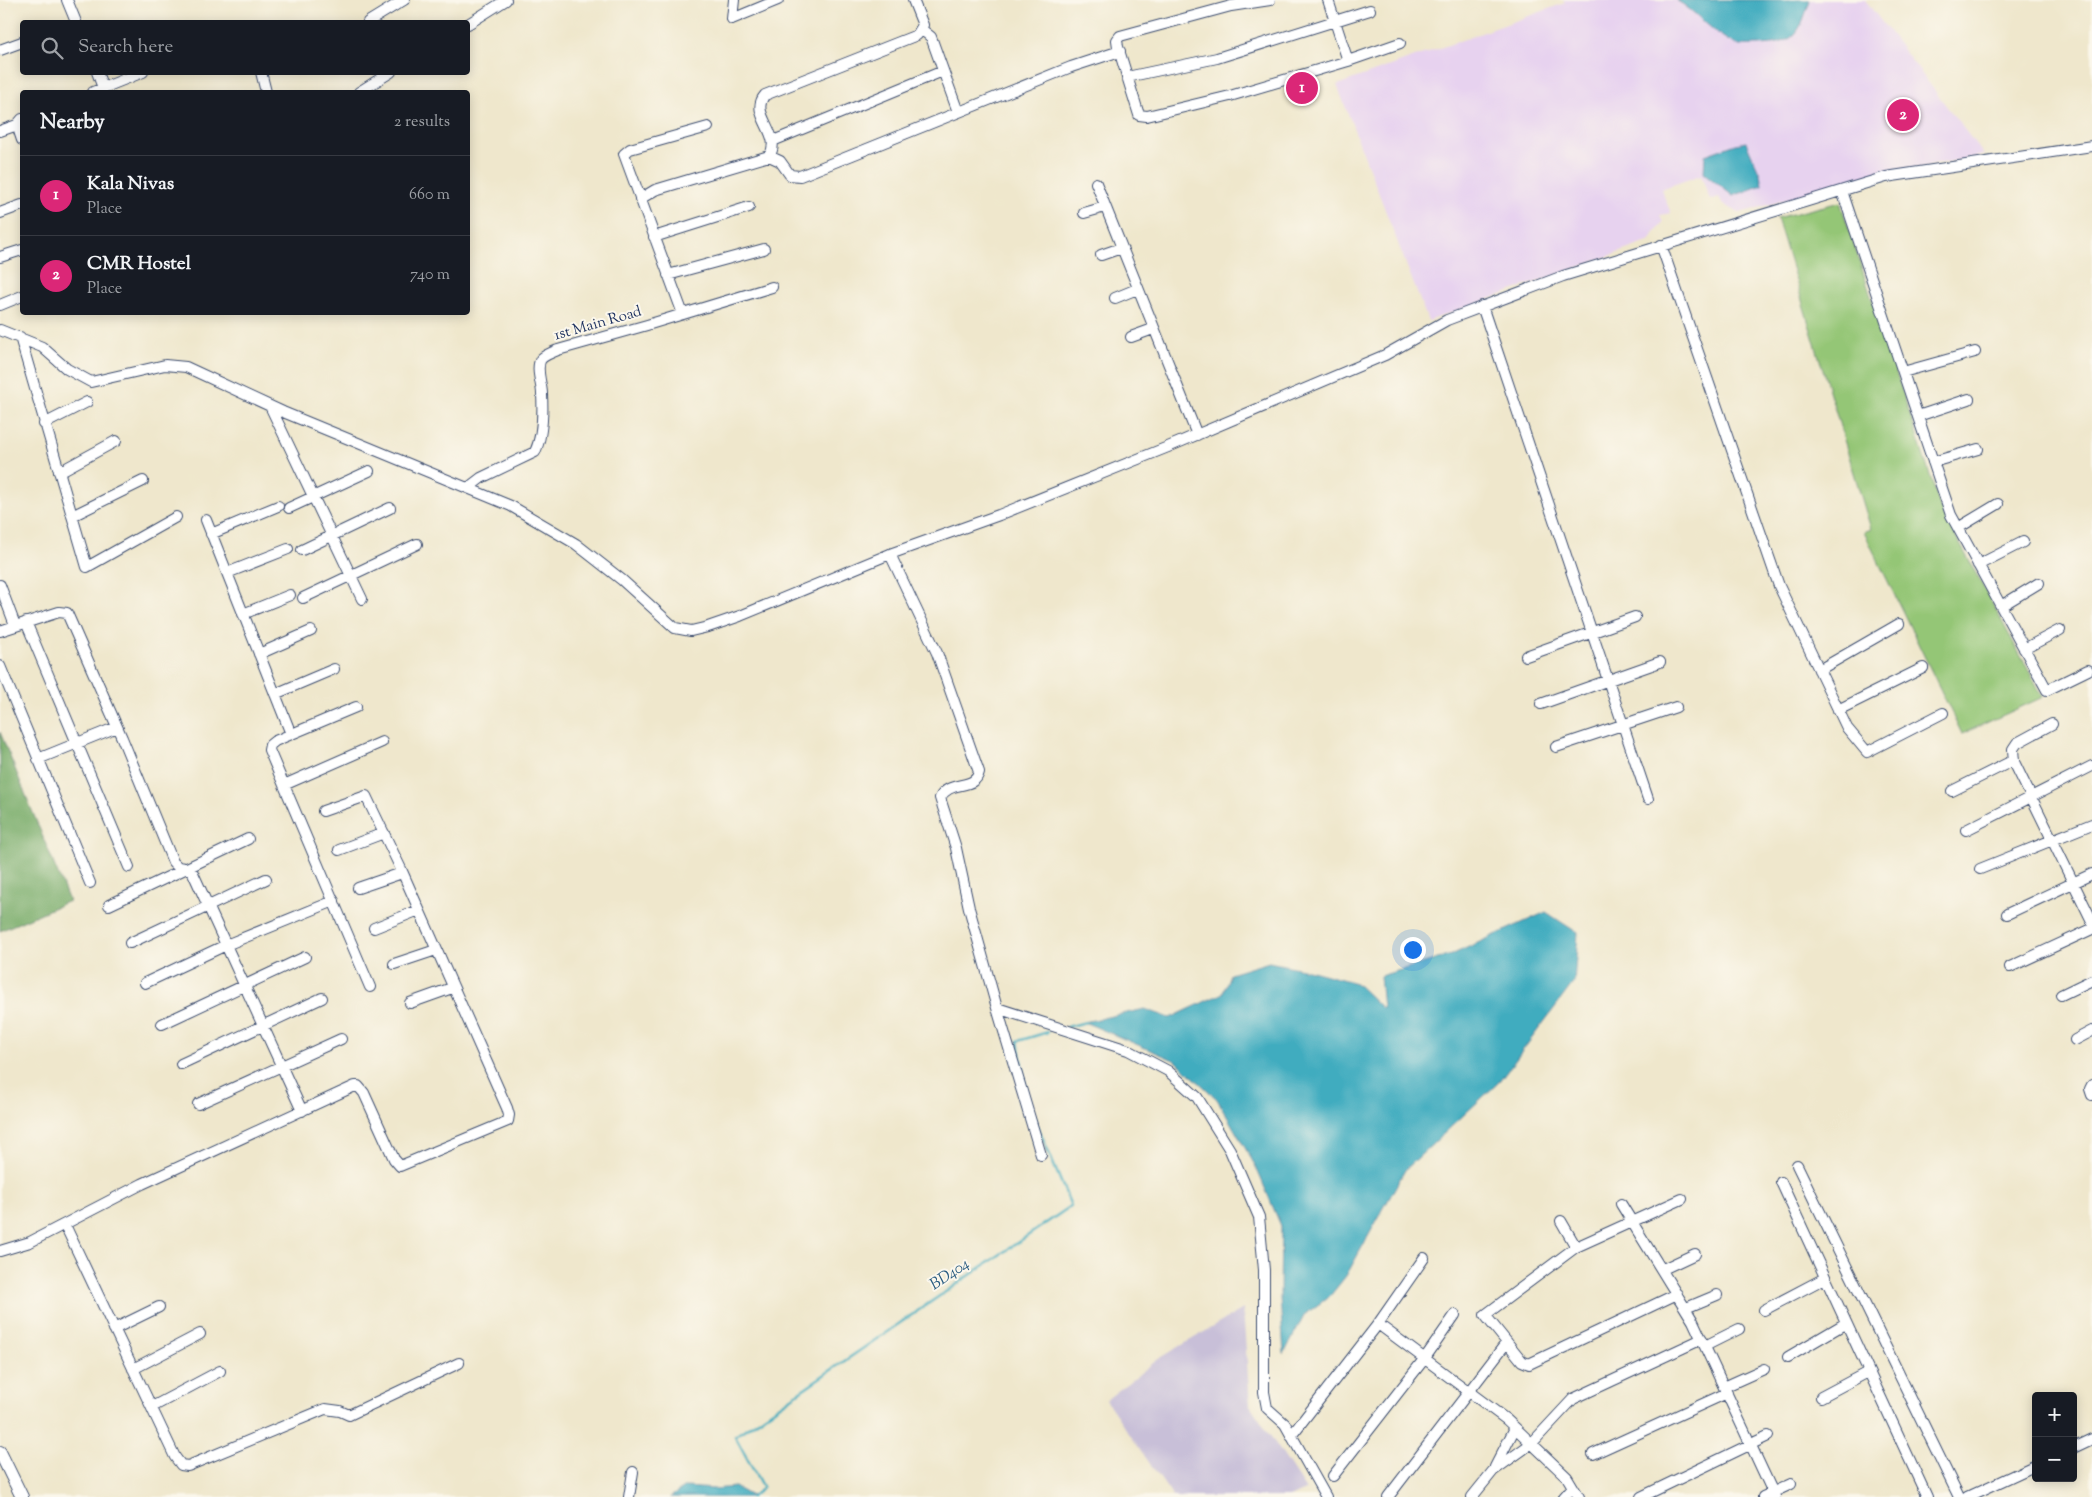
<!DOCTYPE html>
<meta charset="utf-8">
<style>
body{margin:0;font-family:"Sorts Mill Goudy",serif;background:#242831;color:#f1f3f6}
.controls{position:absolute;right:15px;bottom:15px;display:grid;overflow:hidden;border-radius:5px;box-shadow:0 2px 12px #0003}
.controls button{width:45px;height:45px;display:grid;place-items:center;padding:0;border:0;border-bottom:1px solid #363941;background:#171b24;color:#f1f3f6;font:25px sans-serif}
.you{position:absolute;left:1412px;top:949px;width:18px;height:18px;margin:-12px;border:4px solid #fff;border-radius:50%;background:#1a73e8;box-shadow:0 0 0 8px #1a73e833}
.badge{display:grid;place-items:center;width:32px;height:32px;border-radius:50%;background:#db2777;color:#fff;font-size:16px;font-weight:700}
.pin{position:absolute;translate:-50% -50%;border:2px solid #fff;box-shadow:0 1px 5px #0006}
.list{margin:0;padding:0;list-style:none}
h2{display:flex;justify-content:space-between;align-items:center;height:65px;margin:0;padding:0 20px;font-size:21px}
h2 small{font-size:16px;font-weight:400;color:#9ea1a6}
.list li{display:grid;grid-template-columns:32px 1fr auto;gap:15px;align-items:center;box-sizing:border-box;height:80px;padding:0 20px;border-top:1px solid #363941}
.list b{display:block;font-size:19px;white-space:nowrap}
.list p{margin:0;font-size:16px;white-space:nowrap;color:#9ea1a6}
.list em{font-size:16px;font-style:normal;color:#9ea1a6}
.icon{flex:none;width:28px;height:28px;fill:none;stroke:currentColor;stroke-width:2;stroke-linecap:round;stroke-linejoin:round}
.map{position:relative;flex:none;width:2092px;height:1497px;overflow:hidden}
.search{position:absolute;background:#171b24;box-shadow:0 2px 12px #0003;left:20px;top:20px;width:450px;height:55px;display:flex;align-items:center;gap:12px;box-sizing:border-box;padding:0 18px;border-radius:5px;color:#9ea1a6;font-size:19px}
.panel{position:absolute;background:#171b24;box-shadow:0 2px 12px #0003;left:20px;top:90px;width:450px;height:225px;border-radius:5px}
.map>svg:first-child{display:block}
.built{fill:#e7d2ef}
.industrial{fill:#c8bfd8}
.green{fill:#94c676;stroke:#587a6a}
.forest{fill:#77ab67;stroke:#496d62}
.water{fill:#40acbf;stroke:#2e6e8e}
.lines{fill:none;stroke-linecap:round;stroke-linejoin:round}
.stream{stroke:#40acbf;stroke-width:2.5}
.minor-casing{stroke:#3b4b6e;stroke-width:12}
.major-casing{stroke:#3b4b6e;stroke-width:14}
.minor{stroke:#fff;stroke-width:10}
.major{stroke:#fff;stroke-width:12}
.labels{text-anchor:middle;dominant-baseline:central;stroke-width:4;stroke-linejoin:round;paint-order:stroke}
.street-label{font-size:15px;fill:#1b2f5e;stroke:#fbf7ec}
.water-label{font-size:16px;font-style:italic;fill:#285b80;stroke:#fbf7ec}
</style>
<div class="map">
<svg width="2092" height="1497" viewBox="0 0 2092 1497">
<rect width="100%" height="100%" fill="#fbf7ec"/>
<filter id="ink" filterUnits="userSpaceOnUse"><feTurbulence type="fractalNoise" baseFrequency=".02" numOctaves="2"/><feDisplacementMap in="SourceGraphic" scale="10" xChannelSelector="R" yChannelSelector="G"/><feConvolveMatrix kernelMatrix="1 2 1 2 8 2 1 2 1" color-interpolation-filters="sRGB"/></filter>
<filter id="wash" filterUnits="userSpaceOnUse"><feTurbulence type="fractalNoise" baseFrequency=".0096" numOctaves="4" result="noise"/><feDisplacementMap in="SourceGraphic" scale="20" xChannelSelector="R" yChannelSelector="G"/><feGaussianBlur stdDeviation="1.12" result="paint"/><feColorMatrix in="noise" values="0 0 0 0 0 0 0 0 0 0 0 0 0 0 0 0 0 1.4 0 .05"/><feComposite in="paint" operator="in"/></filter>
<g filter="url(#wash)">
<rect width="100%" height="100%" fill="#efe7cc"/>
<path class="built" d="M1563,0H1865L1984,155L1855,180L1740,213L1722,204L1719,197L1710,200L1701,175L1661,189L1671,213L1660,215L1663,223L1648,242L1428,321L1337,85L1565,3Z"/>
<path class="industrial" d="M1243,1309L1250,1405L1306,1490L1289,1497H1173L1106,1400L1157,1360Z"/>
<path class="green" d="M1840,202L1941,509L2043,697L1962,734L1864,532L1871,529L1777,218Z"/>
<path class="forest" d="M0,732L69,901L0,931Z"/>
<path class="water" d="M1676,0H1810C1799,34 1796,44 1758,45C1751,45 1741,46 1735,44C1713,34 1697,12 1676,0Z
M1746,142L1760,174L1762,185L1733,196L1704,173L1705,155L1736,144Z
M1546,912L1578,933L1574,982L1499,1082L1405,1170L1346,1276L1330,1296L1304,1315L1284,1354L1280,1298L1281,1226L1256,1167L1217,1099L1176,1061L1084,1022L1145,1009L1170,1018L1223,993L1230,974L1269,962L1312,971L1356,983L1383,1009L1380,976L1451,955Z
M686,1487L714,1489L735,1487L753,1497H670Z"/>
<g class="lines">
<path class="stream" d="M1067,1027L1086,1022
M1026,1090L1018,1041L1048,1032
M751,1497L763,1488L735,1436L1071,1206L1034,1117"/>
</g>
</g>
<g filter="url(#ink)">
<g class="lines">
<defs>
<path id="minor" d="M67,0L76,22
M734,0L732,19L778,0
M1270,0L1231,6L1120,36L1117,40L1118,47L1139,115L1147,116L1230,96L1348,61L1328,0
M368,22L404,0
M468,24L506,0
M921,29L931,37L958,112
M0,50L22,42
M1348,61L1400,43
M97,72L103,88
M261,72L266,92
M1127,77L1217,58L1370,10
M93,92L143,72
M359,92L391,72
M22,119L17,125L22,140
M0,131L17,125
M773,141L943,71
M769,156C784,135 748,114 765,95L917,35L923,25L913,0
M1096,183L1197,435
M1842,191L1951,515L2047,690L2088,670
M640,199L655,190L769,156L780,161L790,175L800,176L1071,67L1120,51
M0,213L22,205
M1084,213L1105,207
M654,237L749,207
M1661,245L1779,586L1847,728L1867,752L1943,713
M1101,255L1121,248
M0,257L22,250
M668,275L764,249
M1115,298L1137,289
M0,305L22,296
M1482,306L1648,799
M683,314L624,154L630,149L708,127
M0,330L42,347L67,369L91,382L165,365L186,367L283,412L511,506L576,544L622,580L675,628L691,631L708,627L740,616L890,554L999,515L1168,447L1385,355L1447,320L1563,276L1886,177L2092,146
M20,337L87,567L176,517
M1131,337L1153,329
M1903,372L1975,352
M270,406L362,599
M1918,416L1969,399
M44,424L87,402
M1933,462L1978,449
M59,472L116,441
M468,488L481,478L535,452C543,435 543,412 542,394C542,384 535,368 541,359C545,355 553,352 558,350L647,325L772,287
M289,508L369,471
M72,516L143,481
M206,520L291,734
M1958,528L1998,504
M211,534L278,506
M302,550L390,508
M890,554L937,653L979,772C975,791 949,779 940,798L956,848L969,908L997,1008L1041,1155
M1978,565L2023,542
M227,573L288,549
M0,585L15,625
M303,598L417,544
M2001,606L2039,583
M243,614L290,595
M26,622L129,867
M0,631L59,612L67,613L122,738L173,862L178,867L190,869L193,873L302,1111
M2024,649L2060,630
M259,654L311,631
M1526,656L1635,617
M0,666L90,883
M1819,670L1899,624
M275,694L334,669
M1541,704L1660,662
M356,707L275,741L270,745L269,750L370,987
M1838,710L1923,668
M2052,724L2017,743L2013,749L2014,762L2092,921
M1556,747L1676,707
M38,759L117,727
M284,785L382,742
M1952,791L2014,760
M1966,830L2092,766
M339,850L384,833
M1980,869L2092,824
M358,888L402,873
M109,905L248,839
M2007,914L2092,874
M374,928L419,910
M130,943L266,879
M394,964L436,950
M2010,967L2092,929
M145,983L226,945L334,901
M2061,995L2092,980
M410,1003L452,988
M997,1008L1128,1050L1168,1071L1197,1097L1230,1150L1259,1217L1264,1270V1392L1267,1408L1285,1424L1326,1497
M162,1024L305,957
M2075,1040L2092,1031
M181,1064L322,998
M2092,1085L2090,1089L2092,1095
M198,1104L341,1039
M1797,1165L1959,1497
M1781,1182L1927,1497
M1621,1204L1693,1321L1775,1497
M1561,1221L1576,1247
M65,1225L175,1457L181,1465L188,1466L325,1409L340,1411L349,1415L459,1363
M0,1251L30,1242L142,1184L355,1086H358L364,1093L394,1159L400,1166L508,1121L509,1115L507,1108L401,869L366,796L323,811
M1663,1269L1695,1254
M1677,1294L1529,1364L1522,1361L1485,1315L1576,1247L1682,1199
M1686,1308L1717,1295
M1764,1310L1825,1278
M1378,1324L1507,1420L1567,1477L1579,1497
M114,1329L159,1307
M1705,1346L1739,1329
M1788,1357L1846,1323
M133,1369L200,1334
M1724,1387L1764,1369
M1821,1397L1868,1372
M152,1407L220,1371
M1291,1436L1378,1324L1424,1258
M2073,1448L2092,1439
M1593,1454L1727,1393
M1495,1467L1515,1428
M1333,1476L1425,1358L1455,1315
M629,1497L633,1472
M1388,1497L1507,1342
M1472,1497L1493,1471L1532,1443L1573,1399L1702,1339
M1564,1497L1573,1487
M1641,1497L1768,1436
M1763,1497L1791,1484
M1967,1497L2036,1465"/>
<path id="major" d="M0,1452L22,1497"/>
</defs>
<use href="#minor" class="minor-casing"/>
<use href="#major" class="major-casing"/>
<use href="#minor" class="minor"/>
<use href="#major" class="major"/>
</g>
</g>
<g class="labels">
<g class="street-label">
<text transform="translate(598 324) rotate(-16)">1st Main Road</text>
</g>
<g class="water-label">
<text transform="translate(950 1275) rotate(-34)">BD404</text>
</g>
</g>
</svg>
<div class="controls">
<button>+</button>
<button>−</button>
</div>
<div class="you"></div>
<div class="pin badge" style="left:1302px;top:88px">1</div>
<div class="pin badge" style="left:1903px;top:115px">2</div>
<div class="search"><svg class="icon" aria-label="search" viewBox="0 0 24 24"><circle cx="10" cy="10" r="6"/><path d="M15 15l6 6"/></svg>Search here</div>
<section class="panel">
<h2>Nearby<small>2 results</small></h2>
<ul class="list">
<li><span class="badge">1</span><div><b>Kala Nivas</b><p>Place</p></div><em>660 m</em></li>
<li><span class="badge">2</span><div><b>CMR Hostel</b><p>Place</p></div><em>740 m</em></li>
</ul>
</section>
</div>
